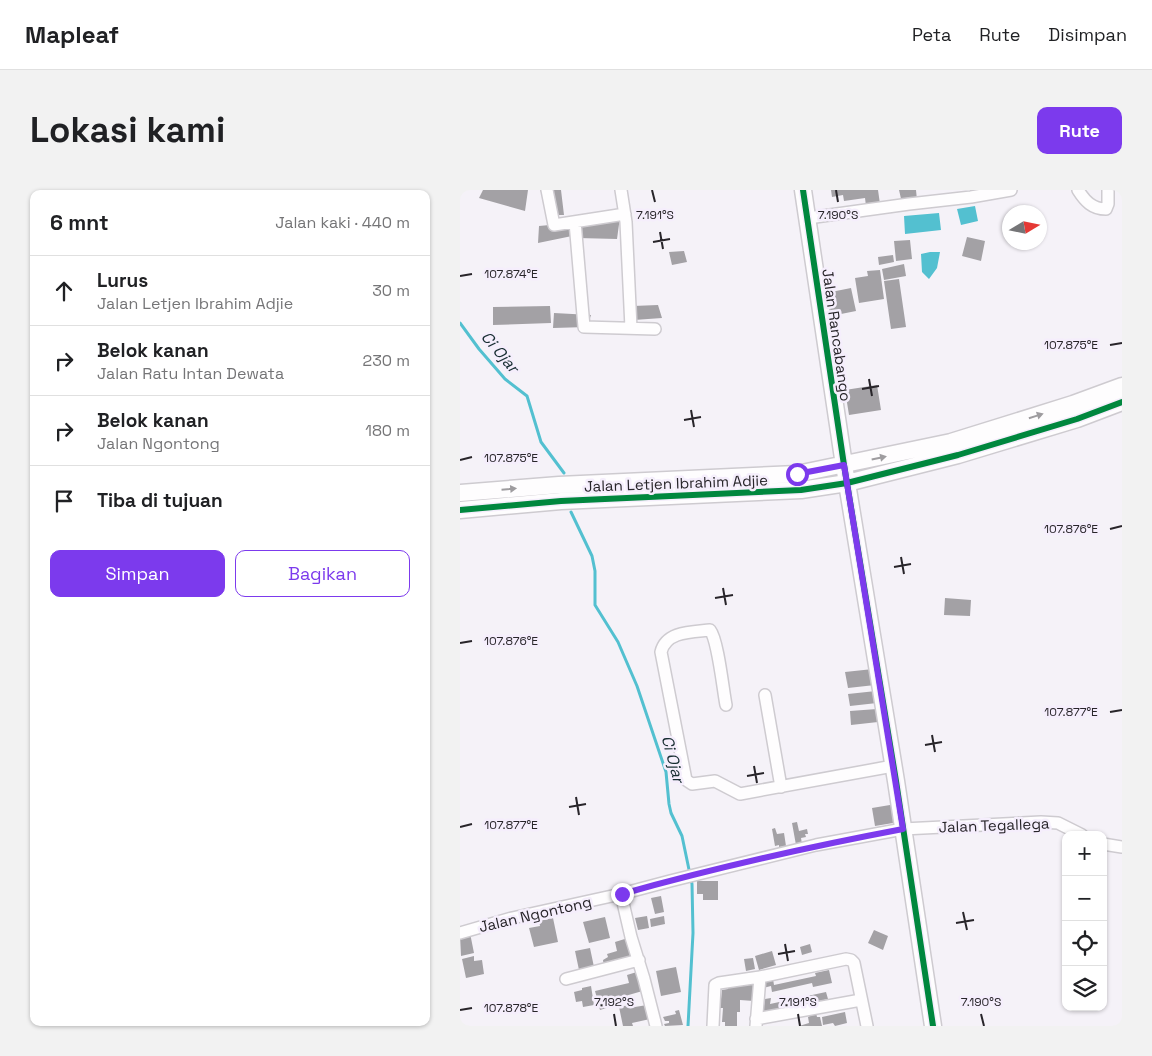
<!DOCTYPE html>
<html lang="id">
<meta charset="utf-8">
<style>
body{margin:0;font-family:"Space Grotesk",sans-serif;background:#f2f2f2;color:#202124}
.controls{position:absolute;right:15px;bottom:15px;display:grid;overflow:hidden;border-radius:10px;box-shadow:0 1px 4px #0004}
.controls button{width:45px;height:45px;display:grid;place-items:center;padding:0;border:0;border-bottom:1px solid #e0e0e0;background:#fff;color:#202124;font:25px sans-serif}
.compass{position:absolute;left:542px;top:15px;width:45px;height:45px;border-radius:50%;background:#fff;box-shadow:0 1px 4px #0004;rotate:80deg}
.stop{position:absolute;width:15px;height:15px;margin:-11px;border:4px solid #7c3aed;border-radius:50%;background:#fff}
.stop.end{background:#7c3aed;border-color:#fff;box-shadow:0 1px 5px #0008}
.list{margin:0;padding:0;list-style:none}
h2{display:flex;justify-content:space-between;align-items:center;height:65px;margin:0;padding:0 20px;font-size:21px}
h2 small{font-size:16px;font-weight:400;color:#757577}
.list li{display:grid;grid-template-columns:32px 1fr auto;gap:15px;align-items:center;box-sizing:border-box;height:70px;padding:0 20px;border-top:1px solid #e0e0e0}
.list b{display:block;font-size:19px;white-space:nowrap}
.list p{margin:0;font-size:16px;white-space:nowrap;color:#757577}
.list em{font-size:16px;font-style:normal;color:#757577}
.actions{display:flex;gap:10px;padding:15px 20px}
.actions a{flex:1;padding:11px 0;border:1px solid #7c3aed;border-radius:10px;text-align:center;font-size:18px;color:#7c3aed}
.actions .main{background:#7c3aed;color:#fff}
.icon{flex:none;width:28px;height:28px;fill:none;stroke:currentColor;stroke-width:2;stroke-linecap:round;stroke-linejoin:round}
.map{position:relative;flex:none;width:662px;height:836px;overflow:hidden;border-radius:10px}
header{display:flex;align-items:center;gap:30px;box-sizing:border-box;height:70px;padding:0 25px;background:#fff;border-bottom:1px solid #e0e0e0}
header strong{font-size:24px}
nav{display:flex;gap:28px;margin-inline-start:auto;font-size:18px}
.intro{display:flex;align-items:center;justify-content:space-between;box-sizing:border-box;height:120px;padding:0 30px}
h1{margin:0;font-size:35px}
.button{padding:12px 22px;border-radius:10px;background:#7c3aed;color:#fff;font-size:18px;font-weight:700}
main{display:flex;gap:30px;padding:0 30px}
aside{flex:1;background:#fff;border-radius:10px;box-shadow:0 1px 4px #0004}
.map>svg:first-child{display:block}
.water{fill:#53c0d0}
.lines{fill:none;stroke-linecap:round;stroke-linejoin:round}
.stream{stroke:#53c0d0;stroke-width:3}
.building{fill:#a3a1a5}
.street-casing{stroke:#cecbd0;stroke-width:14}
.secondary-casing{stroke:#cecbd0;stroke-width:19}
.street{stroke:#fefdfe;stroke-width:11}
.secondary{stroke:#fefdfe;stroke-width:16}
.cycleway-casing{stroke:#f5eefc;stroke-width:9}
.cycleway{stroke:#00873e;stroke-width:6}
.oneway{fill:#9e9c9f}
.route{stroke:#7c3aed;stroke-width:6}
.ticks{fill:none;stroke:#28252a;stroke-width:2}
.labels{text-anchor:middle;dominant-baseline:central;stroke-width:5;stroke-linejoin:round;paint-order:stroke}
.street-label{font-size:15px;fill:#28252a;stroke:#f5eefc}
.water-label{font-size:16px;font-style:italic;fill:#172d31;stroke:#f5eefc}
.ticks-label{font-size:12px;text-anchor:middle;fill:#28252a;stroke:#f5eefc;stroke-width:5;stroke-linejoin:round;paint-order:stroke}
</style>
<header>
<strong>Mapleaf</strong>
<nav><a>Peta</a><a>Rute</a><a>Disimpan</a></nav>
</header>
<div class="intro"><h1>Lokasi kami</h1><a class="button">Rute</a></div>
<main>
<aside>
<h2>6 mnt<small>Jalan kaki · 440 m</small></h2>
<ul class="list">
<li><svg class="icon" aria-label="ahead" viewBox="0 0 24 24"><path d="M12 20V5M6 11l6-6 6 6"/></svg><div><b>Lurus</b><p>Jalan Letjen Ibrahim Adjie</p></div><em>30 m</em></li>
<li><svg class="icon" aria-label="right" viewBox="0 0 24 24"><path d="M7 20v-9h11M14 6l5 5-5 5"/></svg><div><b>Belok kanan</b><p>Jalan Ratu Intan Dewata</p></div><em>230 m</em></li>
<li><svg class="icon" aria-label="right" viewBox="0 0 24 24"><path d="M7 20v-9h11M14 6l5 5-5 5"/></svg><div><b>Belok kanan</b><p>Jalan Ngontong</p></div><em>180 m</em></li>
<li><svg class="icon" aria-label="arrive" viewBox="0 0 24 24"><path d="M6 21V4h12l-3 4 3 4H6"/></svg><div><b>Tiba di tujuan</b></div></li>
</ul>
<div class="actions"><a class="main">Simpan</a><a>Bagikan</a></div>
</aside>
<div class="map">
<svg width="662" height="836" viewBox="0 0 662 836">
<rect width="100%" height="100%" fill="#f5f2f8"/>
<path class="water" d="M515,16L518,31L501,35L497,19Z
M479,23L481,40L445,44L444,26Z
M470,62H480L477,78L469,89L462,82L461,64Z"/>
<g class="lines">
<path class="stream" d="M0,133L19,159L45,189L67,206L81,252L104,283
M111,322L132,366L135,381V415L158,452L177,496L206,582L209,614L211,623L222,646L232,694L233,743L228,836"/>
</g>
<path class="building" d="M23,0H68L65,21L19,8Z
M80,0H101L104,25H94Z
M371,0H418L420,14L406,16L405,8L384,11L383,5L372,7Z
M439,0H456L457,10L442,13Z
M160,27L157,49L118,48L115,32Z
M111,33L112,46L78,53L79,36Z
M507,47L525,51L521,71L502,66Z
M450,50L452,69L436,71L434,51Z
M224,61L227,72L212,75L209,62Z
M433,65L434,72L419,75L418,67Z
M444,74L446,86L424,90L422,79Z
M420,80L424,109L399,113L395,88L408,86L407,81Z
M439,89L446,137L431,139L424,91Z
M391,98L396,121L371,126L366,103Z
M198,115L202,128L174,130L173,116Z
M90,116L91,133L33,135V117Z
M94,123L131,125L127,137L93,138Z
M417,195L421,220L389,225L385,200Z
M485,408L511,410L510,426L484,425Z
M413,479L415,495L388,498L385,482Z
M416,501L417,513L390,516L388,504Z
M417,519L418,532L391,535L390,521Z
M436,614L439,632L415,636L412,618Z
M337,632L339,641L347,639L348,644H345L346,647L341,648L342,654L336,655L332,633Z
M315,638L317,644L324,643L326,656L319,657V655L315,656L312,639Z
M237,691H258V710H243V704H237Z
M201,706L204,722L195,724L191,708Z
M187,726L189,738L178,740L175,728Z
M204,726L205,734L191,737L190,729Z
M145,727L150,748L129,753L123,732Z
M93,728L98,752L74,757L69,738L80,736L79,731Z
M414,740L428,746L423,760L408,753Z
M10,743L14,763L1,766L0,745Z
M168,748L174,770L144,777L143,770L148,767L147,764L157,761L155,752Z
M350,754L352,762L342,765L340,757Z
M130,758L134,777L119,780L115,761Z
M312,761L316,775L299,780L295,766Z
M14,766V771L22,770L24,784L6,788L2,769Z
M293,768L295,779L286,781L284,769Z
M216,777L221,802L201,806L196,781Z
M369,780L372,793L353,797L352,793L312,802L311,796L303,798V791L313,789L314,795L356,786L355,783Z
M180,781L186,800L158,808L159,814L140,820L135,801L169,793L167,785Z
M297,792L294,811L280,810V822H277V836H265V832H262L263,818H260L262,800L268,799V797Z
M131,796L134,815L123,817L122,811L116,812L114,802L122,800V798Z
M366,802L368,809L359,811L360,817L353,818L352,812L343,814L344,820L339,821L338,815L323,818L313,826L312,820L303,822L305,809L311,808L310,814Z
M174,814L175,817L187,815L190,829L172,833L173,836H163L159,817Z
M219,820L223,835L205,836L204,834L209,833V831H205L203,827L216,824L215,821Z
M385,822L387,833L375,836L373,833L363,835L362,827Z
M356,823L357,827H360L362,836H339L349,833L348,827Z"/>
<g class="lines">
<defs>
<path id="street" d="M87,0L94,35L165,24
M161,0L166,32L171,138
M618,0C625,11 632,19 646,19L648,14V0
M348,28L449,14L511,7L551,0
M115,32L124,137L195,139
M305,505L321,597
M266,515C263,500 258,450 250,440C232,442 206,441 201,462L226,590L232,594L255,591L280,604L433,576
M643,654L662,657
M161,704L171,747L184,789L196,836
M0,743L52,728L161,704L210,691L356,655L443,639L581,632L598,633L622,645
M300,787L386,769L391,770L394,773L407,836
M106,789L179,770
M296,829L401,810
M253,836L255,795L259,793L300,787L296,836"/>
<path id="secondary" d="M343,0L384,275L436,591L473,836
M0,303L99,295L337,284L491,252L613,214L662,196
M0,320L101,311L341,300L387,293L498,265L617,229L662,212"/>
</defs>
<use href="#street" class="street-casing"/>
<use href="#secondary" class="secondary-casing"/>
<use href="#street" class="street"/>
<use href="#secondary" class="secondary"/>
<defs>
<path id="cycleway" d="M343,0L384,275L436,591L473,836
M0,320L101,311L341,300L387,293L498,265L617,229L662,212"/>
</defs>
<use href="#cycleway" class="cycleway-casing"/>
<use href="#cycleway" class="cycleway"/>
</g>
<defs><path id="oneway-solid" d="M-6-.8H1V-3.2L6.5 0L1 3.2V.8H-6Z" transform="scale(1.25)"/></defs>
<g class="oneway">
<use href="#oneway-solid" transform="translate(576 226) rotate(-18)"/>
<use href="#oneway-solid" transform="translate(419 268) rotate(-12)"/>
<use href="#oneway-solid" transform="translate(49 299) rotate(-5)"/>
</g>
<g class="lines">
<path class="route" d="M162,704C254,678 348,657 443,639L384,275L337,284"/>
</g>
<path class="ticks" d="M192,0L195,12M376,0L378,12M200,42L203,59M193,52L210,49M0,86L12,84M650,155L662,153M409,189L412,206M402,199L419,196M231,220L234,237M224,230L241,227M0,270L12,267M650,339L662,336M441,367L444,384M434,377L451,374M263,398L266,415M255,408L273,405M0,453L12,451M650,522L662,520M472,545L475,562M465,555L482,552M294,576L297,593M287,586L304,583M116,607L119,625M109,617L126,614M0,637L12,634M503,722L507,740M496,733L514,730M325,754L328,771M318,764L335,761M0,820L12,818M154,824L156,836M338,824L340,836M521,824L524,836"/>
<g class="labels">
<g class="street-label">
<text transform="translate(377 145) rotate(82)">Jalan Rancabango</text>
<text transform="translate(216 293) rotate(-2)">Jalan Letjen Ibrahim Adjie</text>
<text transform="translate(534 635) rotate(-2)">Jalan Tegallega</text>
<text transform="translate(75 724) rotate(-13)">Jalan Ngontong</text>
</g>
<g class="water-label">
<text transform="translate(40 162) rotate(50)">Ci Ojar</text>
<text transform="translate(213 569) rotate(75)">Ci Ojar</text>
</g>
</g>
<g class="ticks-label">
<text x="195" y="29">7.191°S</text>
<text x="378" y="29">7.190°S</text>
<text x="51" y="88">107.874°E</text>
<text x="611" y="159">107.875°E</text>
<text x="51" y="272">107.875°E</text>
<text x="611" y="343">107.876°E</text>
<text x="51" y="455">107.876°E</text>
<text x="611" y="526">107.877°E</text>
<text x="51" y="639">107.877°E</text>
<text x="154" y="816">7.192°S</text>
<text x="338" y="816">7.191°S</text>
<text x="521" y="816">7.190°S</text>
<text x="51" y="822">107.878°E</text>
</g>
</svg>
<div class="controls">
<button>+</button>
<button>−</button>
<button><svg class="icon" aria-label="locate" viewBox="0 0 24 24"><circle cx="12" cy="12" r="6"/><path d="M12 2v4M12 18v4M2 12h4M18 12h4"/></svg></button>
<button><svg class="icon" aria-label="layers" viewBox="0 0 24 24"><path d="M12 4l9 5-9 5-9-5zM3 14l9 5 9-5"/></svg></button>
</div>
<svg class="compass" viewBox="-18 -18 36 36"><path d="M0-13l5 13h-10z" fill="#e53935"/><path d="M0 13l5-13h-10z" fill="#757577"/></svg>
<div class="stop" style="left:337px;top:284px"></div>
<div class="stop end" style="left:162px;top:704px"></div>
</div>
</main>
